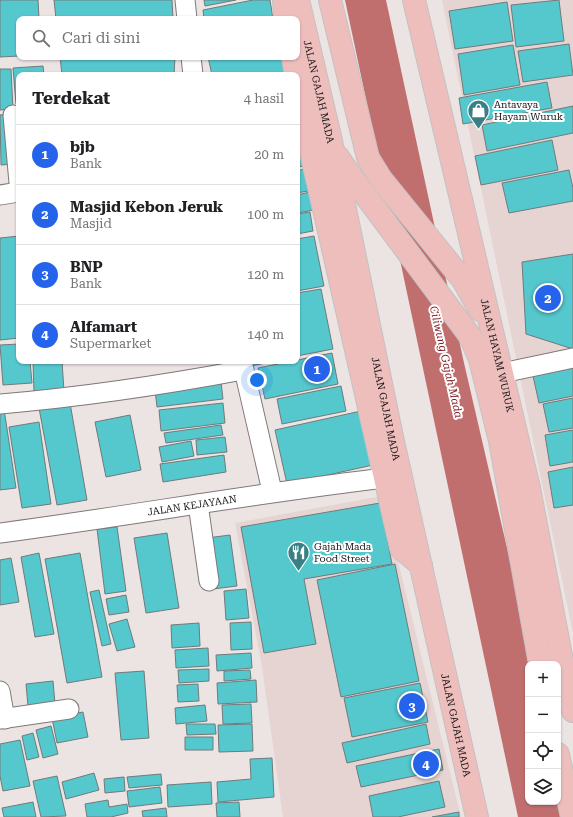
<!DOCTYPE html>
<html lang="id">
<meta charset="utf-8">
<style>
body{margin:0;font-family:"Roboto Serif",serif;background:#f2f2f2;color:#202124}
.controls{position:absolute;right:12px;bottom:12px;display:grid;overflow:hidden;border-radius:8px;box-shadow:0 1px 3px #0004}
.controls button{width:36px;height:36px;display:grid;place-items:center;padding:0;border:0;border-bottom:1px solid #e0e0e0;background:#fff;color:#202124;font:20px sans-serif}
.you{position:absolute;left:257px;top:380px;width:14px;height:14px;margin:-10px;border:3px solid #fff;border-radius:50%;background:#1a73e8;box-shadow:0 0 0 6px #1a73e833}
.badge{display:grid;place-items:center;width:26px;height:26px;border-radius:50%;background:#2563eb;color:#fff;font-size:13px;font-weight:700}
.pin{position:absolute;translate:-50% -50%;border:2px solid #fff;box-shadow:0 1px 4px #0006}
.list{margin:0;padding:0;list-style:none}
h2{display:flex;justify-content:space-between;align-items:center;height:52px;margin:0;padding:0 16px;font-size:17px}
h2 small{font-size:13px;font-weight:400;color:#757577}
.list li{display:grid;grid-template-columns:26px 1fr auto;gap:12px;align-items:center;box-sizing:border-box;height:60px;padding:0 16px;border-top:1px solid #e0e0e0}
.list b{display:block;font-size:15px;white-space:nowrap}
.list p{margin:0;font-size:13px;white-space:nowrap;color:#757577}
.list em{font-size:13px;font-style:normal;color:#757577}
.icon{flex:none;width:22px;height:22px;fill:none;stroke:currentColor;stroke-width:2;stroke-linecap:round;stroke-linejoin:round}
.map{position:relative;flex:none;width:573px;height:817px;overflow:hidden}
.search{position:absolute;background:#fff;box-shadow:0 1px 3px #0004;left:16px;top:16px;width:284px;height:44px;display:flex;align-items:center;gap:10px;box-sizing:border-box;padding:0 14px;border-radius:8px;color:#757577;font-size:15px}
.panel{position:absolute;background:#fff;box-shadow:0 1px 3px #0004;left:16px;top:72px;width:284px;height:292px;border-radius:8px}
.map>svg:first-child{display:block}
.built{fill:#e6d4d3}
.water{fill:#c06f6e}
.building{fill:#55c8ce;stroke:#717a7a}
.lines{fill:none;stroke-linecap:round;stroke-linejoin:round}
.minor-casing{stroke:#807878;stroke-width:21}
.primary-casing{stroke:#c3c2c2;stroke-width:24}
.minor{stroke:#fff;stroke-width:19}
.primary{stroke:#eebebd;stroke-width:22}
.labels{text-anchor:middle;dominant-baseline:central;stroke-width:4;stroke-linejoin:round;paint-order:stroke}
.street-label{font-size:10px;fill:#171414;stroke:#fff}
.poi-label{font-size:10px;fill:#171414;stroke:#fff;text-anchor:start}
.water-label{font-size:11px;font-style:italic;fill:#832029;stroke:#fff}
</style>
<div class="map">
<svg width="573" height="817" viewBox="0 0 573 817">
<rect width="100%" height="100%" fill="#ece3e3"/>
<path class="built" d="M442,0H573V633Z
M382,496L461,817H283L262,667L235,523Z"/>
<path class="water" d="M345,0H386L464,363L534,664H528V802H558L568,817H518Z"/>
<path class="building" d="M0,0H38L39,19H19V56L0,57Z
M54,0H172L173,19H56Z
M204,0H236L205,6Z
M253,0H270L273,19H204L203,10Z
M559,0L564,41L516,47L511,5Z
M507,2L513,41L455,49L449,11Z
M569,44L573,75L523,82L518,51Z
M513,45L520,85L464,95L458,54Z
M60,57H175L174,75H62Z
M208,57H283L286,75H212Z
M43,66L44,75H19V104H16L13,68Z
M0,69H11L13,109L0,110Z
M547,82L552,108L463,124L459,98Z
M573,106V133L487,151L482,125Z
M10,114L14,164L1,165L0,115Z
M297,125L306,166L297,167Z
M552,140L558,170L481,185L475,156Z
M304,169L308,191L297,193V171Z
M569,170L573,188V201L509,213L502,183Z
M310,192L314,210L297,213V195Z
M310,212L313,231L297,234V214Z
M19,236V338L0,340V238Z
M314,236L324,286L297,291V239Z
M573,254V349L526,334L522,262Z
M321,289L333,349L297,356V293Z
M19,344V361H30L32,383L3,385L0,345Z
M332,353L338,384L265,399L258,368Z
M62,361L64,391L34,392L33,362Z
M250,361H275L251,366Z
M573,368V396L539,403L533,376Z
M221,382L223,399L157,407L155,390Z
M341,386L346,411L282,424L277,399Z
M573,398V428L549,432L543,404Z
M70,403L87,500L57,505L39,408Z
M223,403L225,423L161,431L159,410Z
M4,409L16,488L0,490V410Z
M361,411L373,465L287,484L275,430Z
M130,415L141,470L106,477L95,422Z
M39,422L51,504L22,508L9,427Z
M221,425L223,435L166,443L164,433Z
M573,430V462L550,466L545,435Z
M225,437L227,452L197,455L196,440Z
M191,441L194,456L162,462L159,447Z
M224,455L226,472L163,482L160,464Z
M573,467V505L554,508L548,472Z
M380,503L392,564L304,579L316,644L264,653L241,527Z
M117,527L126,591L105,594L97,529Z
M167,533L179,608L146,613L134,538Z
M230,535L237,586L213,589L207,538Z
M39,553L54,634L35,637L21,557Z
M80,553L102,677L67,683L45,559Z
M11,558L19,602L0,605V560Z
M395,564L419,681L341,697L317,580Z
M246,589L249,618L226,620L224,591Z
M99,590L111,644L102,646L90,592Z
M126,595L129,612L109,615L106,599Z
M127,619L135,647L117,651L109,624Z
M251,622L252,649L231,650L230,623Z
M199,623L200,646L172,648L171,625Z
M208,648L209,666L176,668L175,650Z
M251,653L252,668L217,671L216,655Z
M209,669V681L179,683L178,670Z
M250,670L251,679L224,681V671Z
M144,671L149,738L121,740L115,673Z
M256,680L257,702L218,704L217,683Z
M53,681L55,704L28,706L26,684Z
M420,683L428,722L352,737L344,698Z
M198,684L199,701L178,702L177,685Z
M251,704L252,723L223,724L222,705Z
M205,705L207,721L176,724L175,708Z
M83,712L88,737L57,743L52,718Z
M186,724H215L216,734L187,735Z
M252,724L253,751L219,752L218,725Z
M426,724L430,744L347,763L342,743Z
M51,726L58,754L43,758L36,730Z
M33,733L39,757L27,760L22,736Z
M185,737H213V750H185Z
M20,740L30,786L3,791L0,776V744Z
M439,749L443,770L361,787L356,766Z
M272,758L274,797L218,802L217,782L251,779L250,759Z
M94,773L99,790L66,799L62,782Z
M161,774L162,785L129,788L127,777Z
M57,776L66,816L41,817L33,781Z
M124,777L125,791L105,793L104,779Z
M439,781L445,807L398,817H373L369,796Z
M211,782L212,804L168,807L167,785Z
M160,787L162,803L129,807L127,791Z
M108,800L109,807L127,804L128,813L111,817H87L85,804Z
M33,802L36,817H4L2,808Z
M239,802L240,817H217L216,803Z
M166,808L167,817H143L142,811Z
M459,812V817H432Z"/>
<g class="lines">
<defs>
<g id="minor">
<path d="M185,0L187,19"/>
<path d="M191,57L193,75"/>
<path d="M13,115L19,183"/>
<path d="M0,195L19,192"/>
<path d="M242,361L272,491"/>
<path d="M502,373L573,358"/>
<path d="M0,404C82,397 163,385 243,370"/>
<path d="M198,504L209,581"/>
<path id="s1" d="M0,533C129,516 256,493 385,478"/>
<path d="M0,691L5,719"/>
<path d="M0,719L69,709"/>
</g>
<g id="primary">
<path d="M284,0L285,19"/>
<path id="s2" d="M298,0L331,141L392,437L477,817"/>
<path d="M330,0L368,158L381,179L463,280L480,310"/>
<path id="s3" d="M414,0L529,488L564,671L573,711"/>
<path d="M293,57L296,75"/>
<path d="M297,79L311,152L401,548L421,565"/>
<path d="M338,157L348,172L470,336L480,359L500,441L540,664"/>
<path d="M558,754L572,817"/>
</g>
</defs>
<use href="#minor" class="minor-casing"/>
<use href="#primary" class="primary-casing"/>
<use href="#minor" class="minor"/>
<use href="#primary" class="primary"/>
</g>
<defs>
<symbol id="shop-pin" viewBox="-11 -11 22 30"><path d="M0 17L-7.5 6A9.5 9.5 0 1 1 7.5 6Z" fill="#388084" stroke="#fff"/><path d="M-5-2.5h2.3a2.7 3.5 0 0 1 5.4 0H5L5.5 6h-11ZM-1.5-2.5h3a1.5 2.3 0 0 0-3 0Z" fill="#fff"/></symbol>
<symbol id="restaurant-pin" viewBox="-11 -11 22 30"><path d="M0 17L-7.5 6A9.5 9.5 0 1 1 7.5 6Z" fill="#388084" stroke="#fff"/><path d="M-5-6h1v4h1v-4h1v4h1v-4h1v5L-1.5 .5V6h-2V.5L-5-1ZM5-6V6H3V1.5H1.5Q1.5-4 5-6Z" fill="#fff"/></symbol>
</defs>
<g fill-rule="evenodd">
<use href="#shop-pin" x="466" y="98" width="25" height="34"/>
<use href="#restaurant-pin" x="286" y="540" width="25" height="34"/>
</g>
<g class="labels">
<g class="street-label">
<text stroke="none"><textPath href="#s2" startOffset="94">JALAN GAJAH MADA</textPath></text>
<text stroke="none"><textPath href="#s3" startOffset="365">JALAN HAYAM WURUK</textPath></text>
<text stroke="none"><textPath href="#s2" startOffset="418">JALAN GAJAH MADA</textPath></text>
<text stroke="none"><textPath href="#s1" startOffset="194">JALAN KEJAYAAN</textPath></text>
<text stroke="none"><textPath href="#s2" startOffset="742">JALAN GAJAH MADA</textPath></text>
</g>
<g class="poi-label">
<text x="494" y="104">Antavaya<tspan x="494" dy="12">Hayam Wuruk</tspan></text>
<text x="314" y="546">Gajah Mada<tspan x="314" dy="12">Food Street</tspan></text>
</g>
<g class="water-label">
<text transform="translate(446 362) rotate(77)">Ciliwung Gajah Mada</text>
</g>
</g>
</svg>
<div class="controls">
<button>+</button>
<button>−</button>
<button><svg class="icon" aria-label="locate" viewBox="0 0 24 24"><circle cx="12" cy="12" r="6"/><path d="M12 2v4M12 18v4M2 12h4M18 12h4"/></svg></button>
<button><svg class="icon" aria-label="layers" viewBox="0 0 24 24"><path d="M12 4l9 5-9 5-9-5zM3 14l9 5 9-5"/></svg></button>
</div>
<div class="you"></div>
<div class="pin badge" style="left:317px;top:369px">1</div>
<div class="pin badge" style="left:548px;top:298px">2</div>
<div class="pin badge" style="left:412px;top:706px">3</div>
<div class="pin badge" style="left:426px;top:764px">4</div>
<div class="search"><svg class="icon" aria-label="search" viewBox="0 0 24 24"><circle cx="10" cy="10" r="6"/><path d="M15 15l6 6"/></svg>Cari di sini</div>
<section class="panel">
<h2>Terdekat<small>4 hasil</small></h2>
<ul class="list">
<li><span class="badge">1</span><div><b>bjb</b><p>Bank</p></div><em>20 m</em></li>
<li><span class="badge">2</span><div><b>Masjid Kebon Jeruk</b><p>Masjid</p></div><em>100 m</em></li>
<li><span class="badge">3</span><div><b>BNP</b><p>Bank</p></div><em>120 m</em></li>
<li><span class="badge">4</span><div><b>Alfamart</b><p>Supermarket</p></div><em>140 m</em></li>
</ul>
</section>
</div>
